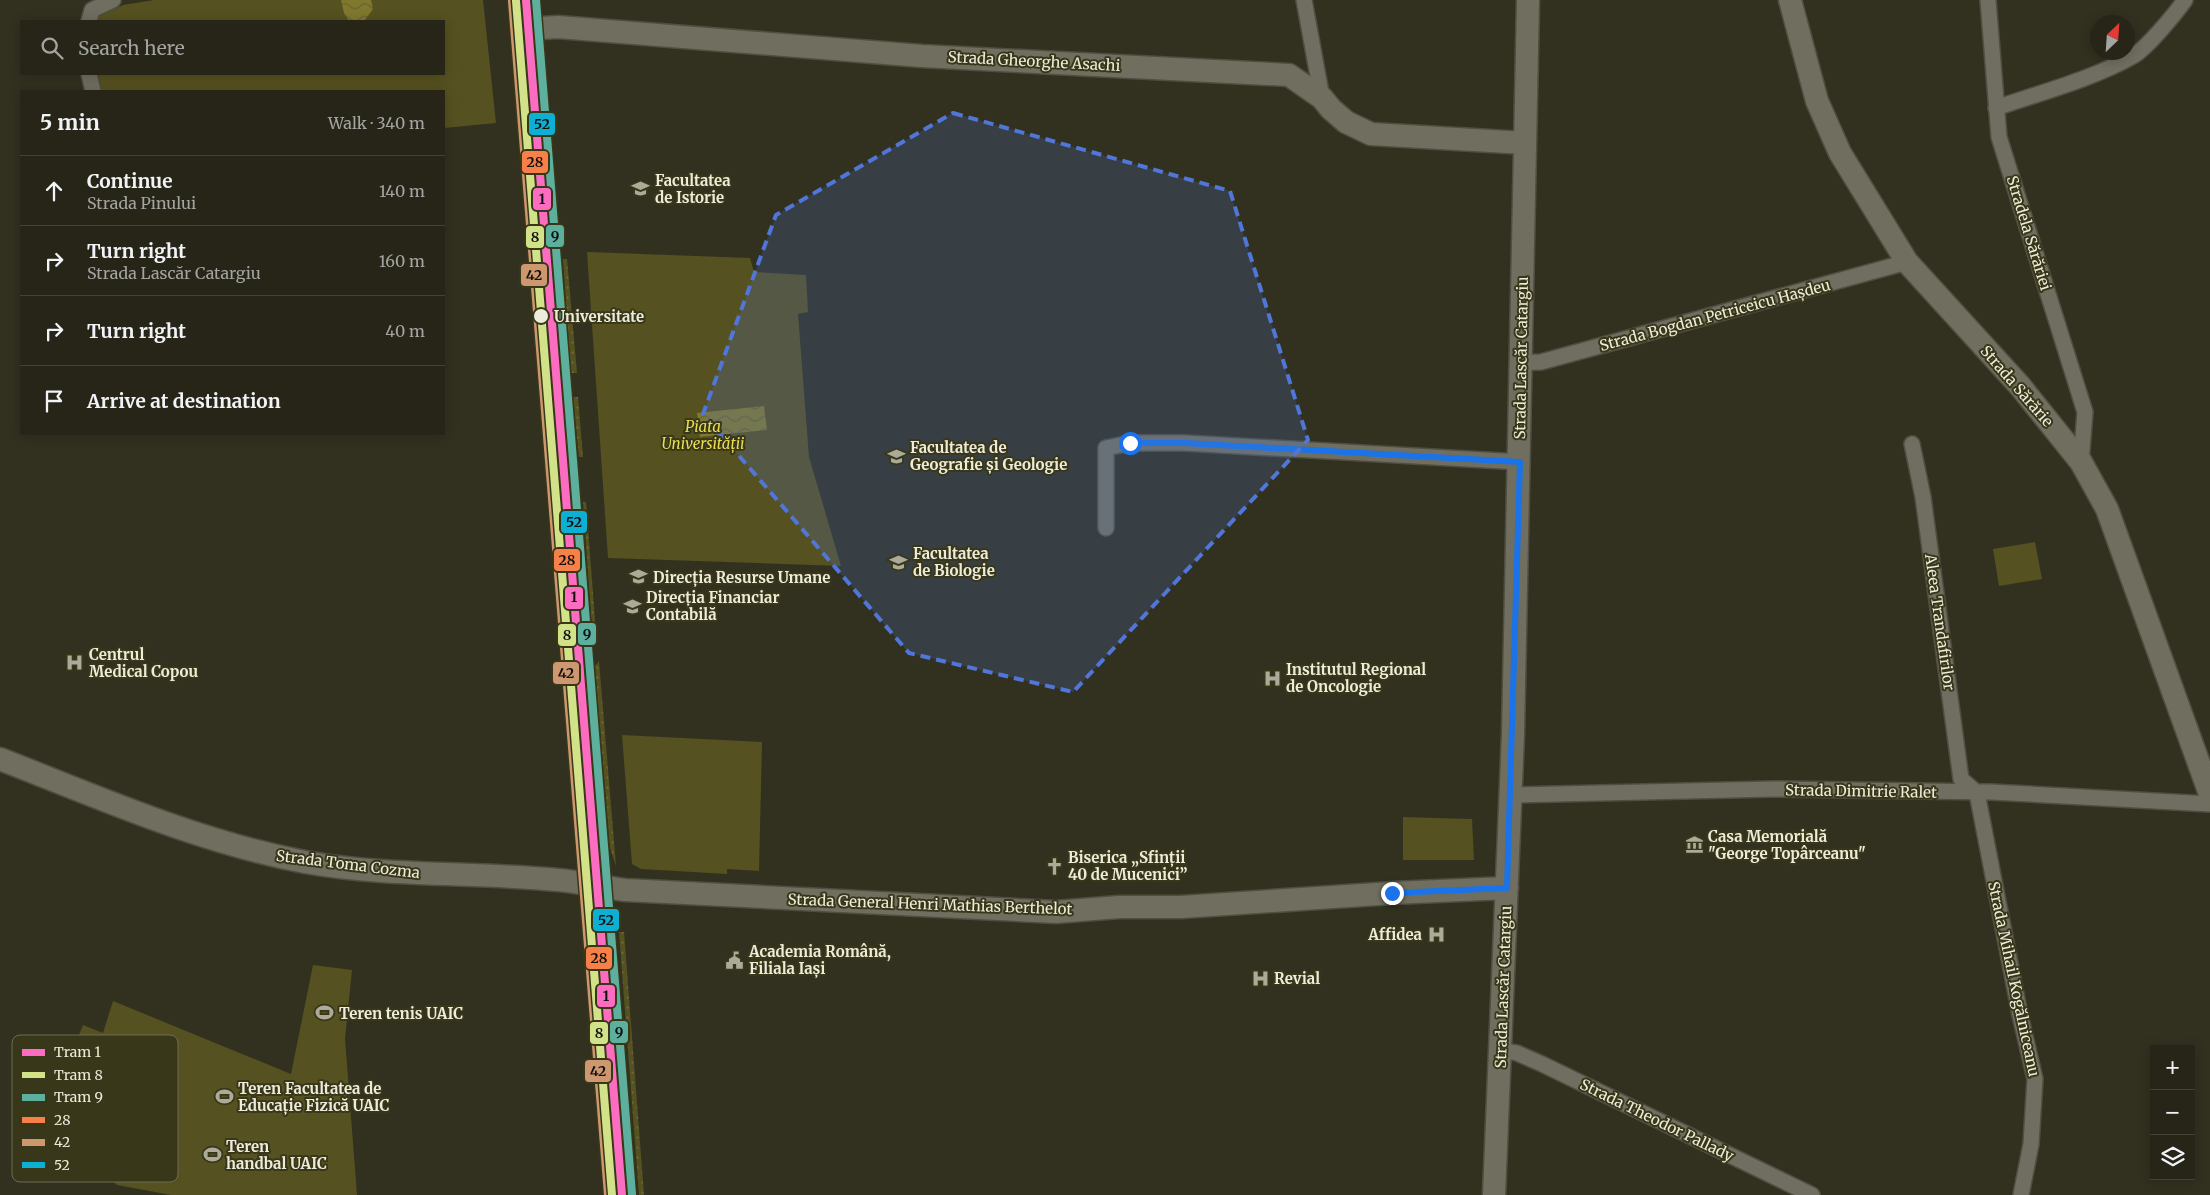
<!DOCTYPE html>
<meta charset="utf-8">
<style>
body{margin:0;font-family:Merriweather,serif;background:#2e2d21;color:#f1f3f6}
.controls{position:absolute;right:15px;bottom:15px;display:grid;overflow:hidden;border-radius:0px;box-shadow:0 2px 12px #0003}
.controls button{width:45px;height:45px;display:grid;place-items:center;padding:0;border:0;border-bottom:1px solid #424237;background:#262518;color:#f1f3f6;font:25px sans-serif}
.compass{position:absolute;left:2090px;top:15px;width:45px;height:45px;border-radius:50%;background:#262518;box-shadow:0 2px 12px #0003;rotate:25deg}
.stop{position:absolute;width:15px;height:15px;margin:-11px;border:4px solid #1a73e8;border-radius:50%;background:#fff}
.stop.end{background:#1a73e8;border-color:#fff;box-shadow:0 1px 5px #0008}
.list{margin:0;padding:0;list-style:none}
h2{display:flex;justify-content:space-between;align-items:center;height:65px;margin:0;padding:0 20px;font-size:21px}
h2 small{font-size:16px;font-weight:400;color:#a4a5a2}
.list li{display:grid;grid-template-columns:32px 1fr auto;gap:15px;align-items:center;box-sizing:border-box;height:70px;padding:0 20px;border-top:1px solid #424237}
.list b{display:block;font-size:19px;white-space:nowrap}
.list p{margin:0;font-size:16px;white-space:nowrap;color:#a4a5a2}
.list em{font-size:16px;font-style:normal;color:#a4a5a2}
.icon{flex:none;width:28px;height:28px;fill:none;stroke:currentColor;stroke-width:2;stroke-linecap:round;stroke-linejoin:round}
.map{position:relative;flex:none;width:2210px;height:1195px;overflow:hidden}
.search{position:absolute;background:#262518;box-shadow:0 2px 12px #0003;left:20px;top:20px;width:425px;height:55px;display:flex;align-items:center;gap:12px;box-sizing:border-box;padding:0 18px;border-radius:0px;color:#a4a5a2;font-size:19px}
.panel{position:absolute;background:#262518;box-shadow:0 2px 12px #0003;left:20px;top:90px;width:425px;height:345px;border-radius:0px}
.map>svg:first-child{display:block}
.grass{fill:url(#grass-dots)}
.green{fill:#555120}
.water{fill:url(#water-waves)}
.lines{fill:none;stroke-linecap:round;stroke-linejoin:round}
.street-casing{stroke:#4f4e41;stroke-width:18}
.secondary-casing{stroke:#4f4e41;stroke-width:25}
.street{stroke:#6f6e61;stroke-width:15}
.secondary{stroke:#6f6e5f;stroke-width:22}
.bus-1-casing{stroke:#393719;stroke-width:11}
.bus-2-casing{stroke:#393719;stroke-width:11}
.bus-3-casing{stroke:#393719;stroke-width:11}
.bus-1{stroke:#f78048;stroke-width:8}
.bus-2{stroke:#cd976f;stroke-width:8}
.bus-3{stroke:#0dafd3;stroke-width:8}
.tram-1-casing{stroke:#393719;stroke-width:11}
.tram-2-casing{stroke:#393719;stroke-width:11}
.tram-3-casing{stroke:#393719;stroke-width:11}
.tram-1{stroke:#fc6dc2;stroke-width:8}
.tram-2{stroke:#d2e288;stroke-width:8}
.tram-3{stroke:#5db09e;stroke-width:8}
.route{stroke:#1a73e8;stroke-width:6}
.marked{fill:#5176d9;fill-opacity:0.2;stroke:#5176d9;stroke-width:4;stroke-dasharray:10 6;stroke-linejoin:round}
.stop-dot{fill:#edecdb;stroke:#393719;stroke-width:2}
.labels{text-anchor:middle;dominant-baseline:central;stroke-width:4;stroke-linejoin:round;paint-order:stroke}
.street-label{font-size:15px;fill:#edecdb;stroke:#393719}
.poi-label{font-size:15px;font-weight:bold;fill:#edecdb;stroke:#393719;text-anchor:start}
.stop-label{font-size:15px;font-weight:bold;fill:#edecdb;stroke:#393719;text-anchor:start}
.park-label{font-size:15px;font-style:italic;fill:#ebde52;stroke:#393719}
.key{fill:#393719;stroke:#6f6d53;stroke-width:1}
.key-label{font-size:14px;fill:#edecdb}
.line-badge{stroke:#393719;stroke-width:2}
.pale-badge-label{font-size:14px;text-anchor:middle;font-weight:bold;fill:#111}
</style>
<div class="map">
<svg width="2210" height="1195" viewBox="0 0 2210 1195">
<defs>
<pattern id="grass-dots" width="8" height="8" patternUnits="userSpaceOnUse" patternTransform="scale(1.25)"><rect width="8" height="8" fill="#555120"/><path d="M2 2h.1M6 6h.1" fill="none" stroke="#6e6a40" stroke-width="1.8" stroke-linecap="round"/></pattern>
<pattern id="water-waves" width="16" height="10" patternUnits="userSpaceOnUse" patternTransform="scale(1.25)"><rect width="16" height="10" fill="#7f782d"/><path d="M0 5q4-4 8 0t8 0" fill="none" stroke="#666236"/></pattern>
</defs>
<rect width="100%" height="100%" fill="#323120"/>
<path class="grass" d="M563,259H567L577,373H571Z
M573,397H578L583,457H579Z
M583,502H586L596,633L593,632L592,628Z
M599,661L616,866L610,848L595,666Z
M619,932H624L644,1195H639Z"/>
<path class="green" d="M154,0H483L496,123L444,128V91H99L96,74H444V21H96L99,16L123,5Z
M587,252L750,258L754,272L806,275L808,312L798,314L809,457L841,566L608,558Z
M2035,542L2042,579L1999,586L1993,549Z
M622,735L762,742L759,871L727,869V874L641,869L632,864Z
M1403,817L1472,819L1474,860H1403Z
M313,965L352,970L345,1039L357,1195H171L117,1185L43,1124L83,1025L103,1033L113,1001L291,1074Z"/>
<path class="water" d="M341,0H371L373,9L364,21H349L344,13Z
M764,406L767,430L700,437L697,413Z"/>
<g class="lines">
<defs>
<path id="street" d="M1304,0L1322,98
M1988,0L1999,137L2085,412L2081,462
M89,21L92,10L113,0
M89,74L93,91
M1996,108C2039,93 2093,79 2133,56C2147,48 2175,14 2185,0
M1521,363L1541,362L1907,262
M1912,444L1923,497L1961,779L1977,793L2020,1015L2035,1079L2031,1144L2021,1195
M1106,528V448L1130,443H1185L1520,462
M1511,795L1773,789L1991,792L2210,804
M1501,1050L1517,1053L1542,1064L1812,1195"/>
<path id="secondary" d="M522,0L618,1195
M1790,0L1817,101L1840,153L1907,262L2020,386L2081,462L2107,509L2210,794
M525,29L558,27L922,56L1289,75L1322,98L1331,109L1346,122L1371,134L1525,143
M0,759C100,798 199,842 305,862C388,877 474,872 558,880C580,882 603,887 625,890L1056,912L1119,907H1181L1393,893L1507,888
M1494,1195L1513,734L1528,0"/>
</defs>
<use href="#street" class="street-casing"/>
<use href="#secondary" class="secondary-casing"/>
<use href="#street" class="street"/>
<use href="#secondary" class="secondary"/>
<defs>
<path id="bus-1" d="M522,0L618,1195"/>
<path id="bus-2" d="M512,1L608,1195"/>
<path id="bus-3" d="M532,0L628,1194"/>
</defs>
<use href="#bus-1" class="bus-1-casing"/>
<use href="#bus-2" class="bus-2-casing"/>
<use href="#bus-3" class="bus-3-casing"/>
<use href="#bus-1" class="bus-1"/>
<use href="#bus-2" class="bus-2"/>
<use href="#bus-3" class="bus-3"/>
<defs>
<path id="tram-1" d="M526,0L622,1195"/>
<path id="tram-2" d="M516,1L612,1195"/>
<path id="tram-3" d="M536,0L632,1194"/>
</defs>
<use href="#tram-1" class="tram-1-casing"/>
<use href="#tram-2" class="tram-2-casing"/>
<use href="#tram-3" class="tram-3-casing"/>
<use href="#tram-1" class="tram-1"/>
<use href="#tram-2" class="tram-2"/>
<use href="#tram-3" class="tram-3"/>
</g>
<g class="lines">
<path class="route" d="M1130,443H1185L1520,462L1507,888L1392,893"/>
</g>
<path class="marked" d="M953,113L1230,191L1308,440L1073,692L909,653L703,414L776,215Z"/>
<defs>
<symbol id="university-bare" viewBox="-9 -9 18 18"><path d="M0-5L7-2L0 1L-7-2ZM-4 1L0 2.5L4 1V4Q0 6-4 4Z" fill="#acab9a" stroke="#393719" stroke-width="2.5" paint-order="stroke"/></symbol>
<symbol id="hospital-bare" viewBox="-9 -9 18 18"><path d="M-5-5h3v3.5h4V-5h3V5h-3V1.5h-4V5h-3Z" fill="#acab9a" stroke="#393719" stroke-width="2.5" paint-order="stroke"/></symbol>
<symbol id="museum-bare" viewBox="-9 -9 18 18"><path d="M0-6L6-3V-2H-6V-3ZM-5-1h2V3h-2ZM-1-1h2V3h-2ZM3-1h2V3H3ZM-6 4H6V6H-6Z" fill="#acab9a" stroke="#393719" stroke-width="2.5" paint-order="stroke"/></symbol>
<symbol id="church-bare" viewBox="-9 -9 18 18"><path d="M-1.2-6h2.4v3.5h3.3v2.4h-3.3V6h-2.4V-.1h-3.3v-2.4h3.3Z" fill="#acab9a" stroke="#393719" stroke-width="2.5" paint-order="stroke"/></symbol>
<symbol id="civic-bare" viewBox="-9 -9 18 18"><path d="M-.6-6.5H3V-4.5H.6V-3L4-1V1h2V6H-6V1h2V-1L-.6-3ZM-1.2 2.5V6h2.4V2.5Z" fill="#acab9a" stroke="#393719" stroke-width="2.5" paint-order="stroke"/></symbol>
<symbol id="stadium-bare" viewBox="-9 -9 18 18"><path d="M0-5a6.5 5 0 1 0 0 10a6.5 5 0 1 0 0-10ZM-3.5-1.8h7v3.6h-7Z" fill="#acab9a" stroke="#393719" stroke-width="2.5" paint-order="stroke"/></symbol>
</defs>
<g fill-rule="evenodd">
<use href="#university-bare" x="628" y="176" width="25" height="25"/>
<use href="#university-bare" x="884" y="444" width="25" height="25"/>
<use href="#university-bare" x="886" y="550" width="25" height="25"/>
<use href="#university-bare" x="626" y="564" width="25" height="25"/>
<use href="#university-bare" x="620" y="594" width="25" height="25"/>
<use href="#hospital-bare" x="62" y="650" width="25" height="25"/>
<use href="#hospital-bare" x="1260" y="666" width="25" height="25"/>
<use href="#museum-bare" x="1682" y="832" width="25" height="25"/>
<use href="#church-bare" x="1042" y="854" width="25" height="25"/>
<use href="#hospital-bare" x="1424" y="922" width="25" height="25"/>
<use href="#civic-bare" x="722" y="948" width="25" height="25"/>
<use href="#hospital-bare" x="1248" y="966" width="25" height="25"/>
<use href="#stadium-bare" x="312" y="1000" width="25" height="25"/>
<use href="#stadium-bare" x="212" y="1084" width="25" height="25"/>
<use href="#stadium-bare" x="200" y="1142" width="25" height="25"/>
</g>
<circle class="stop-dot" cx="541" cy="316" r="8"/>
<g class="labels">
<g class="street-label">
<text transform="translate(1034 61) rotate(3)">Strada Gheorghe Asachi</text>
<text transform="translate(2029 233) rotate(73)">Stradela Sărăriei</text>
<text transform="translate(1715 315) rotate(-15)">Strada Bogdan Petriceicu Hașdeu</text>
<text transform="translate(1521 358) rotate(-89)">Strada Lascăr Catargiu</text>
<text transform="translate(2017 386) rotate(49)">Strada Sărărie</text>
<text transform="translate(1940 622) rotate(82)">Aleea Trandafirilor</text>
<text transform="translate(1861 791) rotate(1)">Strada Dimitrie Ralet</text>
<text transform="translate(348 864) rotate(7)">Strada Toma Cozma</text>
<text transform="translate(930 904) rotate(2)">Strada General Henri Mathias Berthelot</text>
<text transform="translate(2014 979) rotate(78)">Strada Mihail Kogălniceanu</text>
<text transform="translate(1503 987) rotate(-88)">Strada Lascăr Catargiu</text>
<text transform="translate(1657 1120) rotate(26)">Strada Theodor Pallady</text>
</g>
<g class="poi-label">
<text x="655" y="180">Facultatea<tspan x="655" dy="17">de Istorie</tspan></text>
<text x="910" y="447">Facultatea de<tspan x="910" dy="17">Geografie și Geologie</tspan></text>
<text x="913" y="553">Facultatea<tspan x="913" dy="17">de Biologie</tspan></text>
<text x="653" y="577">Direcția Resurse Umane</text>
<text x="646" y="597">Direcția Financiar<tspan x="646" dy="17">Contabilă</tspan></text>
<text x="89" y="654">Centrul<tspan x="89" dy="17">Medical Copou</tspan></text>
<text x="1286" y="669">Institutul Regional<tspan x="1286" dy="17">de Oncologie</tspan></text>
<text x="1708" y="836">Casa Memorială<tspan x="1708" dy="17">"George Topârceanu"</tspan></text>
<text x="1068" y="857">Biserica „Sfinții<tspan x="1068" dy="17">40 de Mucenici”</tspan></text>
<text x="1422" y="934" text-anchor="end">Affidea</text>
<text x="749" y="951">Academia Română,<tspan x="749" dy="17">Filiala Iași</tspan></text>
<text x="1274" y="978">Revial</text>
<text x="339" y="1013">Teren tenis UAIC</text>
<text x="238" y="1088">Teren Facultatea de<tspan x="238" dy="17">Educație Fizică UAIC</tspan></text>
<text x="226" y="1146">Teren<tspan x="226" dy="17">handbal UAIC</tspan></text>
</g>
<g class="stop-label">
<text x="554" y="316">Universitate</text>
</g>
<g class="park-label">
<text x="703" y="426">Piata<tspan x="703" dy="17">Universității</tspan></text>
</g>
</g>
<rect x="12" y="1035" width="166" height="147" rx="8" class="key"/>
<rect x="22" y="1049" width="23" height="7" fill="#fc6dc2"/>
<rect x="22" y="1072" width="23" height="6" fill="#d2e288"/>
<rect x="22" y="1094" width="23" height="7" fill="#5db09e"/>
<rect x="22" y="1117" width="23" height="6" fill="#f78048"/>
<rect x="22" y="1139" width="23" height="7" fill="#cd976f"/>
<rect x="22" y="1162" width="23" height="6" fill="#0dafd3"/>
<g class="key-label">
<text x="54" y="1057">Tram 1</text>
<text x="54" y="1080">Tram 8</text>
<text x="54" y="1102">Tram 9</text>
<text x="54" y="1125">28</text>
<text x="54" y="1147">42</text>
<text x="54" y="1170">52</text>
</g>
<g class="line-badge">
<rect x="528" y="112" width="28" height="24" rx="5" fill="#0dafd3"/>
<rect x="521" y="150" width="28" height="24" rx="5" fill="#f78048"/>
<rect x="532" y="187" width="20" height="24" rx="5" fill="#fc6dc2"/>
<rect x="545" y="224" width="20" height="24" rx="5" fill="#5db09e"/>
<rect x="525" y="225" width="20" height="24" rx="5" fill="#d2e288"/>
<rect x="520" y="263" width="28" height="24" rx="5" fill="#cd976f"/>
<rect x="560" y="510" width="28" height="24" rx="5" fill="#0dafd3"/>
<rect x="553" y="548" width="28" height="24" rx="5" fill="#f78048"/>
<rect x="564" y="586" width="20" height="24" rx="5" fill="#fc6dc2"/>
<rect x="577" y="622" width="20" height="24" rx="5" fill="#5db09e"/>
<rect x="557" y="623" width="20" height="24" rx="5" fill="#d2e288"/>
<rect x="552" y="661" width="28" height="24" rx="5" fill="#cd976f"/>
<rect x="592" y="908" width="28" height="24" rx="5" fill="#0dafd3"/>
<rect x="585" y="946" width="28" height="24" rx="5" fill="#f78048"/>
<rect x="596" y="984" width="20" height="24" rx="5" fill="#fc6dc2"/>
<rect x="609" y="1020" width="20" height="24" rx="5" fill="#5db09e"/>
<rect x="589" y="1021" width="20" height="24" rx="5" fill="#d2e288"/>
<rect x="584" y="1059" width="28" height="24" rx="5" fill="#cd976f"/>
</g>
<g class="pale-badge-label">
<text x="542" y="129">52</text>
<text x="535" y="167">28</text>
<text x="542" y="204">1</text>
<text x="555" y="241">9</text>
<text x="535" y="242">8</text>
<text x="534" y="280">42</text>
<text x="574" y="527">52</text>
<text x="567" y="565">28</text>
<text x="574" y="602">1</text>
<text x="587" y="639">9</text>
<text x="567" y="640">8</text>
<text x="566" y="678">42</text>
<text x="606" y="925">52</text>
<text x="599" y="963">28</text>
<text x="606" y="1001">1</text>
<text x="619" y="1037">9</text>
<text x="599" y="1038">8</text>
<text x="598" y="1076">42</text>
</g>
</svg>
<div class="controls">
<button>+</button>
<button>−</button>
<button><svg class="icon" aria-label="layers" viewBox="0 0 24 24"><path d="M12 4l9 5-9 5-9-5zM3 14l9 5 9-5"/></svg></button>
</div>
<svg class="compass" viewBox="-18 -18 36 36"><path d="M0-13l5 13h-10z" fill="#e53935"/><path d="M0 13l5-13h-10z" fill="#a4a5a2"/></svg>
<div class="stop" style="left:1130px;top:443px"></div>
<div class="stop end" style="left:1392px;top:893px"></div>
<div class="search"><svg class="icon" aria-label="search" viewBox="0 0 24 24"><circle cx="10" cy="10" r="6"/><path d="M15 15l6 6"/></svg>Search here</div>
<section class="panel">
<h2>5 min<small>Walk · 340 m</small></h2>
<ul class="list">
<li><svg class="icon" aria-label="ahead" viewBox="0 0 24 24"><path d="M12 20V5M6 11l6-6 6 6"/></svg><div><b>Continue</b><p>Strada Pinului</p></div><em>140 m</em></li>
<li><svg class="icon" aria-label="right" viewBox="0 0 24 24"><path d="M7 20v-9h11M14 6l5 5-5 5"/></svg><div><b>Turn right</b><p>Strada Lascăr Catargiu</p></div><em>160 m</em></li>
<li><svg class="icon" aria-label="right" viewBox="0 0 24 24"><path d="M7 20v-9h11M14 6l5 5-5 5"/></svg><div><b>Turn right</b></div><em>40 m</em></li>
<li><svg class="icon" aria-label="arrive" viewBox="0 0 24 24"><path d="M6 21V4h12l-3 4 3 4H6"/></svg><div><b>Arrive at destination</b></div></li>
</ul>
</section>
</div>
